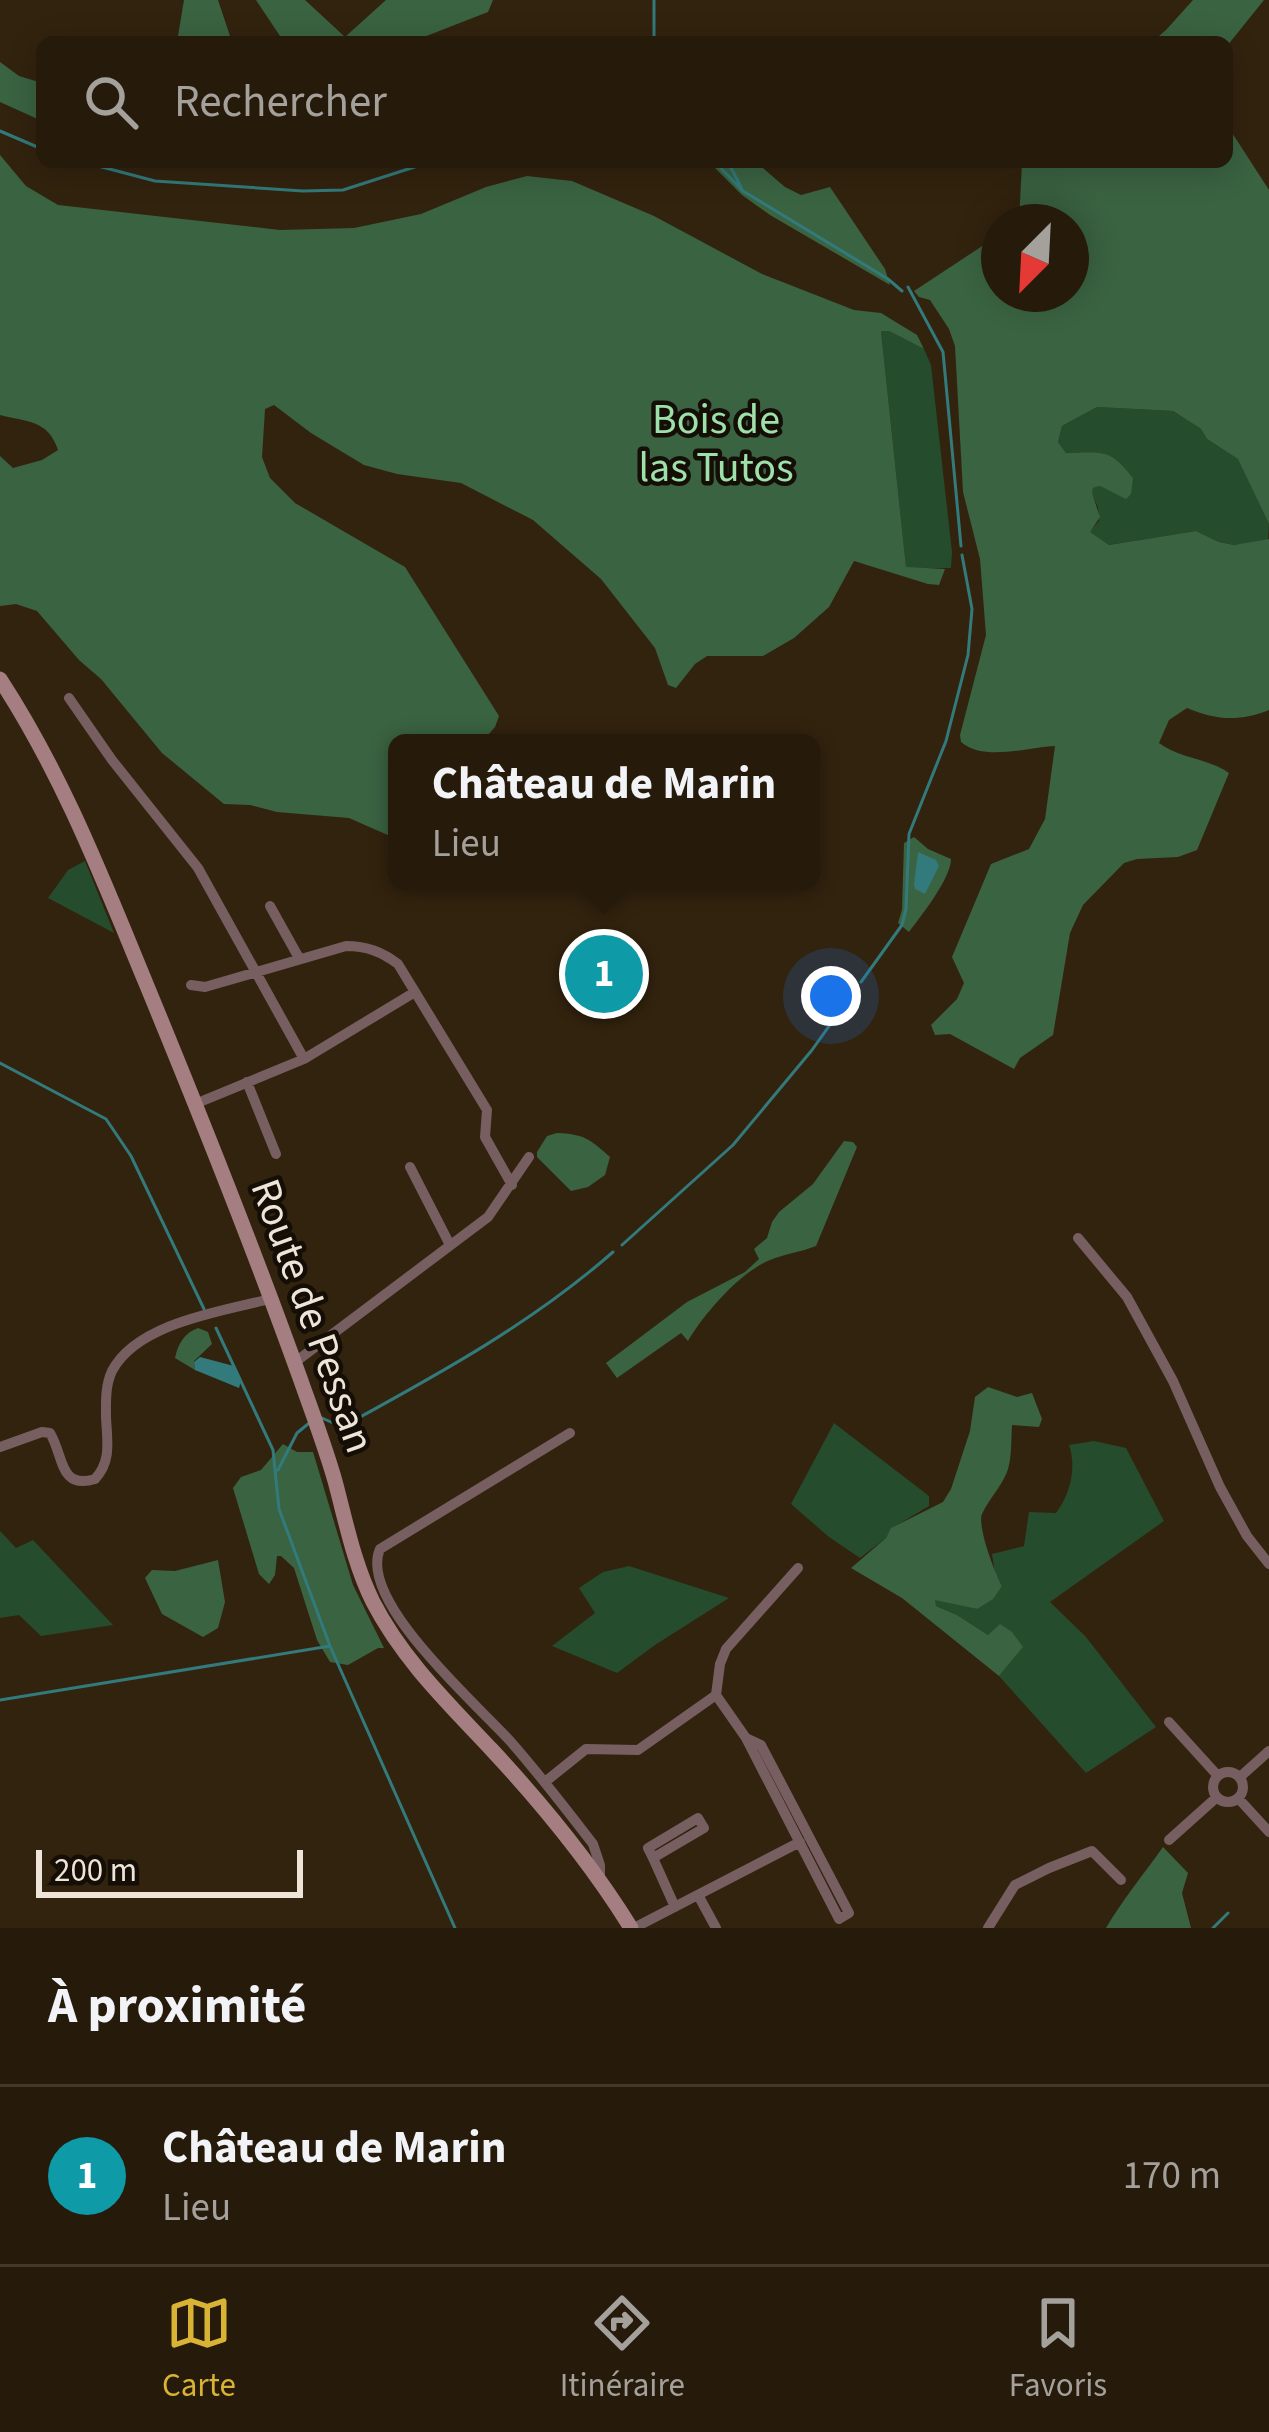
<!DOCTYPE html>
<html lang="fr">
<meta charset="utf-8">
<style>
body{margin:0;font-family:"Source Sans 3",sans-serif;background:#322718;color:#f1f3f6}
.compass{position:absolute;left:981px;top:204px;width:108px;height:108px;border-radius:50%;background:#261a0a;box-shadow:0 6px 30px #0003;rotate:204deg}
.scale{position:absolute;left:36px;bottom:30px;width:267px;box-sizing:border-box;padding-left:12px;border:6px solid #eee4d7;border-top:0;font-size:33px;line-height:42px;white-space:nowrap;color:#eee4d7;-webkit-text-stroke:9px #140e06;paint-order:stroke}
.you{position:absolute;left:831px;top:996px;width:42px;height:42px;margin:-30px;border:9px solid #fff;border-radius:50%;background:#1a73e8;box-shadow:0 0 0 18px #1a73e833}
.badge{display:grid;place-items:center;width:78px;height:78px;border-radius:50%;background:#d9b334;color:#fff;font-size:39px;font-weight:700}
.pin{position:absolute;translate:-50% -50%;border:6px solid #fff;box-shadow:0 3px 12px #0006}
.popup{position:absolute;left:388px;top:734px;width:432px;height:156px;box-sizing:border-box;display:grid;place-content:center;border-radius:18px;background:#261a0a;filter:drop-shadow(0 3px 9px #0005);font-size:39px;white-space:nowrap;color:#a4a19c}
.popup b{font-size:45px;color:#f1f3f6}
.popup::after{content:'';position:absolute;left:50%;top:100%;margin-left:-24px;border:24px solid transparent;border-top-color:#261a0a}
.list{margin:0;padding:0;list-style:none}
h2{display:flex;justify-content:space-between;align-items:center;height:156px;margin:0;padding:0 48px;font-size:51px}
h2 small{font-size:39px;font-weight:400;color:#a4a19c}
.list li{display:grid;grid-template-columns:78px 1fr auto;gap:36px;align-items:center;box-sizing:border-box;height:180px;padding:0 48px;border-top:3px solid #42382b}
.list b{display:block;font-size:45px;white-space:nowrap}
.list p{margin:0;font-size:39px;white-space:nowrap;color:#a4a19c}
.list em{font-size:39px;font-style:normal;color:#a4a19c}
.icon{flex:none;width:66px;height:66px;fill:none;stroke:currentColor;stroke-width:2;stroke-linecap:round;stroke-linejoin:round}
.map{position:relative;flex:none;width:1269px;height:1928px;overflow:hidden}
.search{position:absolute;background:#261a0a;box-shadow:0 6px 30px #0003;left:36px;right:36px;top:36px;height:132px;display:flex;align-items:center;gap:30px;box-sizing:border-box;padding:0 42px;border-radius:18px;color:#a4a19c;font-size:45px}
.sheet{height:336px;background:#261a0a}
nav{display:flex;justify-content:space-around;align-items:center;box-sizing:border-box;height:168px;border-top:3px solid #42382b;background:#261a0a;font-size:33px;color:#a4a19c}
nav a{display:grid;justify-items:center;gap:6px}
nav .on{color:#d9b334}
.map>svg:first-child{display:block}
.green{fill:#254c2d}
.forest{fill:#3a6342}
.water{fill:#327a7b}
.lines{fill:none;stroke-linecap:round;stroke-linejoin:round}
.stream{stroke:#327a7b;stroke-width:3}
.minor{stroke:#775e60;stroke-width:10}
.secondary{stroke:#a57e81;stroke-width:15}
.labels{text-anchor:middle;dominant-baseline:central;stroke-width:9;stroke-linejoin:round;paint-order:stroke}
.park-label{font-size:42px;fill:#9ee0a9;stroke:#140e06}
.street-label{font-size:42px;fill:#eee4d7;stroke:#140e06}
</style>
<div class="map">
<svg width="1269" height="1928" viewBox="0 0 1269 1928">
<rect width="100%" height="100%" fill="#32230e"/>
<path class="green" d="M881,331H889L924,349L931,365L952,552L951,568H906Z
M1097,407L1173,411L1201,429L1207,439L1239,459L1269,524L1268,541L1234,545L1219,542L1196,531L1109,545L1089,532L1099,521L1098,507L1091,493L1093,488L1100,486L1126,498L1133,478C1109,448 1102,452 1066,453L1058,442L1062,426Z
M85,861L114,933L48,898L68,870Z
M834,1423L929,1496V1506L892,1528L886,1538L860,1558L829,1537L791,1504Z
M1094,1441L1126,1448L1164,1521L1050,1602L1086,1637L1156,1727L1086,1773L999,1676L1022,1648L988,1635L957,1615L936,1606L934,1599L977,1609L1002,1586L995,1574L992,1554L1024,1546L1029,1512L1056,1513C1070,1495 1077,1468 1069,1445Z
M0,1531L16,1548L33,1540L113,1625L41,1636L19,1615L0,1618Z
M629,1566L729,1598L655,1645L617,1673L552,1646L595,1613L579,1588L603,1572Z"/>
<path class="forest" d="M184,0H218L232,42H177Z
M256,0H305L345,37L386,0H493L488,12L411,42H284Z
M1193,0H1264L1227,46V42H1152L1166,30Z
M0,62L19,76L42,83V121L0,102Z
M1227,125L1269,190V524L1238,459L1207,439L1201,429L1173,411L1097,407L1062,426L1058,442L1066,453C1102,452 1110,448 1133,478L1131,494L1126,499L1100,486L1093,488L1092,493L1100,517L1090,532L1109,545L1196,531L1219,542L1234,545L1269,539V710C1240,722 1215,720 1187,708L1169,720L1159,743C1180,759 1208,758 1229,773L1197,850L1178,857L1137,859L1124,863L1083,905L1070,933L1053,1035L1020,1058L1014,1069L950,1034L935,1035L931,1025L957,999L964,983L952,957L991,864L1029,849L1045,819L1055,746C1027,747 985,762 961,742L960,735L986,635L980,559L963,492L955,346L949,329L930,300L919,297L914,291L999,235V294H1071V222H1019L1022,162H1227Z
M0,155L26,186L58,205L280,230L354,228L421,214L486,187L527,176L572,181L654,216L762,274L854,310L881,313L917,335L924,349L889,331H881L906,567L945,569L939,585L928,584L854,561L829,607L794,638L763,656H707L695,664L676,688L668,685L655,648L601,579L533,520L461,483L397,474L364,465L311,433L274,405L265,409L262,457L270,478L295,503L405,567L499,716L495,727L481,743H397V812L391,815L390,836L349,818L277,812L250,805L224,804L162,753L101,679L79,660L37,611L16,604L0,606V456L13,468L42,460L58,450C48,419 26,422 0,415Z
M709,162H756L785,187L801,195L830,187L885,269L890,285L770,215L742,195Z
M914,837L928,849L951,859C951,878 922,915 909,932L898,923L902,910L904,843Z
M557,1133C584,1134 590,1139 610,1157L605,1175L588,1187L571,1191L537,1157V1152L547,1136Z
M844,1141L853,1142L857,1147L816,1246C801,1252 784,1254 770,1260C741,1271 703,1315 688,1341L681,1333L617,1378L606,1363L687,1302L745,1272L759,1259L754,1249L767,1238L772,1222L779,1212L813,1184Z
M198,1328L208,1332L212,1344L194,1361L195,1370L175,1358C178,1344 184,1333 198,1328Z
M988,1387L1017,1397L1032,1393L1042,1419L1039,1427L1012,1425C1011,1439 1012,1459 1007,1472C1001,1487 989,1499 982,1514C977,1526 995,1574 1002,1586L993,1599L977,1609L935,1600L936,1606L957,1615L988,1635L1000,1624L1012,1632L1023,1647L999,1676L902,1598L851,1568L886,1538L891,1528L943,1502L951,1489L970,1431L975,1397Z
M283,1444L297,1452H313L353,1585L384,1648H378L348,1665L330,1662L317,1640L294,1568L281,1556H277L275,1575L269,1584L259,1574L233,1488L241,1477L261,1470Z
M218,1560L225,1602L218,1628L203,1637L162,1614L145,1578L152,1570L175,1571Z
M1163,1847L1188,1873L1182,1893L1191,1928H1106C1123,1899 1144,1874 1163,1847Z"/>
<path class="water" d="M918,852L936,860L939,866L925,894L915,889L914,884Z
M200,1357L234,1366L241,1381L239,1388L195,1370L194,1362Z"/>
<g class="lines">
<path class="stream" d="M654,42V0
M0,131L42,149
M83,162L155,181L303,191L343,190L430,162
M715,162L743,191L888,279L902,291
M728,162L741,187
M908,287L943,352L961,546
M861,982L902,925L906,909L909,834L946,741L968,655L972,609L962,555
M0,1063L106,1119L131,1156L204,1309
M622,1245L733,1145L812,1050L857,987
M216,1328L273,1450L279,1509L330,1646L455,1928
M322,1418L342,1427C437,1375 531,1324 613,1252
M278,1470L297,1433L308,1424
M0,1700L330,1646
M1213,1928L1228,1913"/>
<path class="minor" d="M69,698L112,760L198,868L304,1059
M270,906L299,958
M191,985L205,987L346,946C367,946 382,952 398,964L487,1110L485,1137L512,1185
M247,1082L276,1154
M195,1104L304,1059L415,992
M410,1167L450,1245
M1078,1238L1127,1297L1173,1381L1220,1487L1247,1536L1269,1564
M294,1363L488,1217L529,1157
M570,1433L380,1549C357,1601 479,1706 511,1742C540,1775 566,1809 593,1844L600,1865V1877
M0,1447L42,1432L50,1433C64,1456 59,1490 95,1479C112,1461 107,1440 106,1417C106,1402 105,1386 112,1371C137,1323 222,1311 270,1299
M716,1695L746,1738L839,1919L849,1913L761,1745L746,1738
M1169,1722L1218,1776
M1213 1787a15 15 0 1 1 30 0a15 15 0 1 1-30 0Z
M1240,1777L1269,1751
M545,1782L586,1749L638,1750L716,1695L720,1664L726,1649L798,1568
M1238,1798L1269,1832
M1169,1840L1217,1797
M653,1858L648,1848L698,1818L704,1828L653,1858L675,1907
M698,1895L716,1928
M634,1928L800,1842
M988,1928L1015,1885L1049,1868L1092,1851L1121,1880"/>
<path class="secondary" d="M0,679C62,774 102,877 145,981C199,1112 252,1244 300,1378C312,1412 325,1446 335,1481C346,1522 354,1564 373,1602C403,1660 448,1703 492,1750C544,1806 591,1863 631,1928"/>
</g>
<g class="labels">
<g class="park-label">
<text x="716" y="420">Bois de<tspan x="716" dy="48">las Tutos</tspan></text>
</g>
<g class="street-label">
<text transform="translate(312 1316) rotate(70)">Route de Pessan</text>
</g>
</g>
</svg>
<svg class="compass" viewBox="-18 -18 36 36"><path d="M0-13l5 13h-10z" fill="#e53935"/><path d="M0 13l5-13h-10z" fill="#a4a19c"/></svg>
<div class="scale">200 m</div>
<div class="you"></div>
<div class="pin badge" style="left:604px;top:974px;background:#0f9aa8">1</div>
<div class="popup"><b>Château de Marin</b>Lieu</div>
<div class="search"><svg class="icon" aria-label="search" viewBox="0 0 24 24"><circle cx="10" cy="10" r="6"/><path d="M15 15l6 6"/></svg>Rechercher</div>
</div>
<section class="sheet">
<h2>À proximité<small></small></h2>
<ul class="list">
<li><span class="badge" style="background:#0f9aa8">1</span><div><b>Château de Marin</b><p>Lieu</p></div><em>170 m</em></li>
</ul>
</section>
<nav>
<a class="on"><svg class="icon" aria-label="map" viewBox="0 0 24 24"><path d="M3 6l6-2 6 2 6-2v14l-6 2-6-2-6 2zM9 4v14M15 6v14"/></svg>Carte</a>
<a><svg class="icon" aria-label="directions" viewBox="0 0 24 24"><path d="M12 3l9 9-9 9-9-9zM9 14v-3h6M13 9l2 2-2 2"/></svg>Itinéraire</a>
<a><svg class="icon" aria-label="saved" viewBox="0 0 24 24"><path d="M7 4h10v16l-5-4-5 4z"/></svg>Favoris</a>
</nav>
